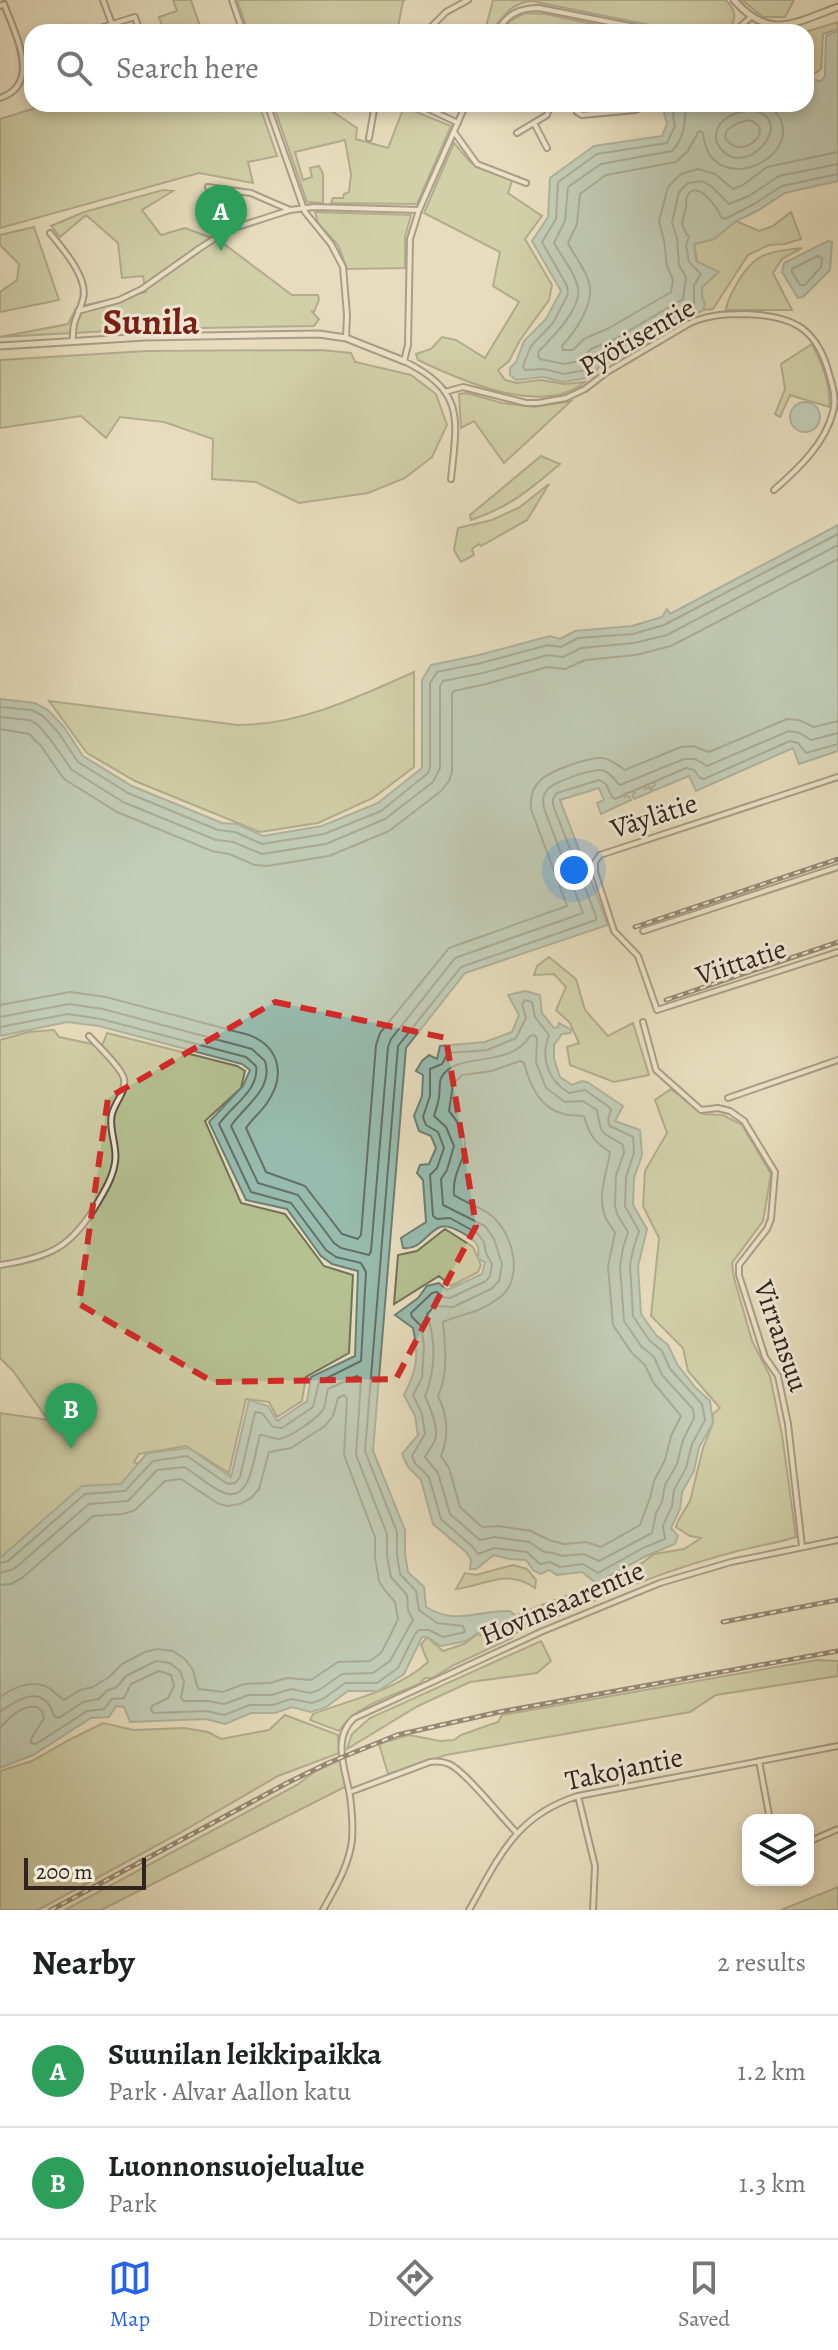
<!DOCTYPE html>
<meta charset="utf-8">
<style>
body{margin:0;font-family:Alegreya,serif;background:#f2f2f2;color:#202124}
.controls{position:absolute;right:24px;bottom:24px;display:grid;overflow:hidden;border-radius:16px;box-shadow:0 4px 12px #0003}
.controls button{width:72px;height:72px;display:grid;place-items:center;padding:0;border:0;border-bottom:2px solid #e0e0e0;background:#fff;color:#202124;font:40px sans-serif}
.scale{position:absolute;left:24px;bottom:20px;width:122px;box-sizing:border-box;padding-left:8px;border:4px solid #30241e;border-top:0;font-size:22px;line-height:28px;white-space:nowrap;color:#30241e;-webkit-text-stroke:6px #efe9d5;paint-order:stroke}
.you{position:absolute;left:574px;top:870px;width:28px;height:28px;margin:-20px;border:6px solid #fff;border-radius:50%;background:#1a73e8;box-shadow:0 0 0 12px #1a73e833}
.badge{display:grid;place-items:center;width:52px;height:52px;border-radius:50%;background:#2563eb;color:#fff;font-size:26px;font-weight:700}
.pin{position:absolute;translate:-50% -66px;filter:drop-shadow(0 2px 4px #0008)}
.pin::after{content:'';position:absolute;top:42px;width:28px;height:24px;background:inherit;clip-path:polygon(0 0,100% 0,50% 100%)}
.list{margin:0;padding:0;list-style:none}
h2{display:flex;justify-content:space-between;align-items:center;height:104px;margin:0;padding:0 32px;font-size:34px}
h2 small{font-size:26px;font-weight:400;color:#757577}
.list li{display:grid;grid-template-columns:52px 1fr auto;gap:24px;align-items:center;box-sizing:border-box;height:112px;padding:0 32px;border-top:2px solid #e0e0e0}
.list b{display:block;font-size:30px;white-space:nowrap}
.list p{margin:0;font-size:26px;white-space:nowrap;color:#757577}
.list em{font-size:26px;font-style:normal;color:#757577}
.icon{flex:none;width:44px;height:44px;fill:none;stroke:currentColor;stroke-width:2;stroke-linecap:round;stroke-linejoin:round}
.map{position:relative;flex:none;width:838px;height:1910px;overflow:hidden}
.search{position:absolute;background:#fff;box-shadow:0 4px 12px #0003;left:24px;right:24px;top:24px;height:88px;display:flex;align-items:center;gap:20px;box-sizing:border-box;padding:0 28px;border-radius:24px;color:#757577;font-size:30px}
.sheet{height:328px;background:#fff}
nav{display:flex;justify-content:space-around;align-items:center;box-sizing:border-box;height:112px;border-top:2px solid #e0e0e0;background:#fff;font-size:22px;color:#757577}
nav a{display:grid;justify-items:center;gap:4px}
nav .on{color:#2563eb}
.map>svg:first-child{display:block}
.green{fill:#b6c191;stroke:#737258;stroke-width:2}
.water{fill:#97bcaf;stroke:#6e7f75;stroke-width:2}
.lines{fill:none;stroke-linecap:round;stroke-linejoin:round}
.shore{stroke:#647066;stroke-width:2}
.minor-casing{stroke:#5e5246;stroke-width:8}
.tertiary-casing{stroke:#5e5246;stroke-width:9}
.minor{stroke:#efe9d5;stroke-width:4}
.tertiary{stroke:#efe9d5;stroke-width:5}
.rail-casing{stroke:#30241e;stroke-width:5}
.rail{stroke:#efe9d5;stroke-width:2;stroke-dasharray:6;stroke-linecap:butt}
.marked{fill:none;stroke:#d62828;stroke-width:6;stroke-dasharray:16 10;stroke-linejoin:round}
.labels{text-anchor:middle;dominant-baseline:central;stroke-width:6;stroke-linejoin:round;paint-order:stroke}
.street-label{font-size:28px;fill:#30241e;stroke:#efe9d5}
.district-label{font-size:36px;font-weight:bold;fill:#7a1f14;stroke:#efe9d5}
</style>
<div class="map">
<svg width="838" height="1910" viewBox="0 0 838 1910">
<rect width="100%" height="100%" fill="#e7ddbe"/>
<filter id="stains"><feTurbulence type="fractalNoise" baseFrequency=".0025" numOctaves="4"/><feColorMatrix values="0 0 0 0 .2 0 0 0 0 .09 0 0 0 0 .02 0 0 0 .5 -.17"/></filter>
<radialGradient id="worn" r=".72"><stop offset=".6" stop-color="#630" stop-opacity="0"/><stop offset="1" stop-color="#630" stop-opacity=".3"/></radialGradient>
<path class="green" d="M173,0H191L202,32H164L159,17L177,11Z
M237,0H405L403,1L397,32H248Z
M493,0H726C735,10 737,15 731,28C713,34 694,32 675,30L531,1C512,4 505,13 494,28L486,27Z
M742,0H794L785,17H763Z
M525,13L545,14L631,32H519L505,29L510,21Z
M838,22V29L823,34L821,69L814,74L806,73L805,32Z
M48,104H259L277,156L248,162L253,183L199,173L0,228V119Z
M273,104H321L357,128L356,139L388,148L404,107L451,126L417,204L331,203L333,198H343L344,194L349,192L351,174L345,140L295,152L303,180L312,177L310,168L319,166L323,174V203L307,202Z
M454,143L471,163L512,181L508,193L542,216L525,239L552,285L549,300L520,340L509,361L498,370L505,380L517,383L541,380L564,384L585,382C542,417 462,381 418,360L416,354L431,349L442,337L456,340L485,358L519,302L493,286L500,252L424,213Z
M163,190L173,191L142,210L161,235L185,228L220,241L292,295H318L319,300L314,312L311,311L319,319L314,326L145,329L0,337L68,324L77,307L146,292L143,276L122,278L118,243L86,215L60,237L51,226L84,212Z
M315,212L411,215L405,237V268L347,269L338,245L318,223Z
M791,212L801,239L785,244L769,245L748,255L713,309L703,310L702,287L694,244L714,239L736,221L759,231L773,226Z
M34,227L59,300L0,312V292L17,280L19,264L0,245V235Z
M802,248L782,259L773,273L792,310H726C727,300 732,293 736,285C754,253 767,252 802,248Z
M812,344C822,364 831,384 829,407L790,395L780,417L775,414L785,389L781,364Z
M321,350L351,353L355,362L411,375L436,394L447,425L432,457L405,478L368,493L299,503L256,482L212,479L213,439L164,422L120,417L106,438L81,416L0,428V360L146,351Z
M467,393L502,403L534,407L571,401L504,463L474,421L461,428L459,394Z
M541,456L560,464C531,489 508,508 471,520L470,515Z
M549,484L527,520L481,546L479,544L472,549L474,555L461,562L454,550L458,528L492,520L520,507Z
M414,672V767L373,798L318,823L260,832L135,781L87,753L49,701L238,725C300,725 358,697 414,672Z
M549,957L576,979L585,1010L608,1036L633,1023L649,1075L614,1082L570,1065L567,1047L579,1043L570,1023L556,1010L566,987L554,974L534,975L537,966Z
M54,1030L59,1037L102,1046L107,1033L237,1066L245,1071L241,1088L205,1121L241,1203L285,1214L324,1266L353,1275L349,1353L306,1377L302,1401L277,1417L269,1402L246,1399L229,1473L186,1446L139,1454L134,1462L139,1464L146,1485L0,1561V1413L48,1420L13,1371L0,1358V1040L28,1032Z
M671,1089L703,1114L723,1115L742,1125L771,1174L763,1221L732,1263L734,1278L752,1341L770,1376L782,1435L796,1537C778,1543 760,1545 742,1550C673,1567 608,1594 544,1622L533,1623L529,1616L531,1609L630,1572L654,1554L684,1549L701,1538L690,1536L676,1527L678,1521L690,1501L703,1448L713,1423V1414L720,1408L688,1371L683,1348L651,1316L659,1238L643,1206L645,1171L667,1133L655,1100Z
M445,1229L473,1247L481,1265L478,1272L451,1286L439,1276L394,1304L398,1255L417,1251Z
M513,1565L527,1569L536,1580L535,1588C506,1568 487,1585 456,1589L465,1573L476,1575Z
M519,1614L525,1618L527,1627L514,1634L512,1638L454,1665L432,1678H425L419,1684C392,1696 356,1705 339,1731L310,1720L313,1714C352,1699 396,1691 428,1662L421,1645L427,1637L443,1651L464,1644L478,1634L487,1637L493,1630L512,1626Z
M541,1641L551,1661L537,1673L470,1682L418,1706L347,1749L352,1734L370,1718Z
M817,1660L838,1661V1676L716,1695L690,1712L446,1755L388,1774L379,1744L409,1735L440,1741L454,1740L461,1735L498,1722L502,1715Z
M285,1715L338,1735L339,1753L278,1776L178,1834L38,1910H0V1771L32,1761L69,1740L103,1723L134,1730L184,1728L208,1732L221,1739L269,1730Z
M340,1760L345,1787L101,1910H65L297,1785L314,1772Z
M838,1887V1910H781Z"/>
<path class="water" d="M838,31V181L785,193L757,211L736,221L714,239L694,244L696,261L719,272L702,287V297L705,304L703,310L623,355L600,365L592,377L563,382L543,377L516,380L510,375V368L516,362L524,341L546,319L561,291L532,241L548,217L550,178L594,146L662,136L667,124L664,113L670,104H806V79L821,81L825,76L826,36Z
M828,241L832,242L830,270L803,297L798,298L782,272L784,263Z
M790 417a15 15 0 1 1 30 0a15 15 0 1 1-30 0Z
M838,525V751L799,764L793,748L696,791L689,776L653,791L651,787L655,785L654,782L644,786L645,789L649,787L651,792L634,799L632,795L635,793L634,791L624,794L625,797L629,796L631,800L601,814L597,803L604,800L599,788L560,800L608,925L465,973L406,1048L373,1451L405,1530V1554L408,1572L424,1587L426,1607C456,1626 478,1610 510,1611L516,1616L512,1624L492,1628L486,1634L479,1632L466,1641L441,1646L427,1637H422L404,1674L378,1691H348L326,1707L311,1712L292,1707L275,1713H251L225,1724L206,1719L130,1722L124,1707L116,1706L109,1717L91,1718L33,1755L0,1768V1558L82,1486L121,1484L147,1453L189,1448L231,1477L249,1400L268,1406L277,1421L307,1401L311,1377L355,1356L358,1271L332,1264L321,1256L287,1209L246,1200L209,1122L243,1086L250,1070L242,1064L99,1026L67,1022L0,1036V699L35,703L48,710L64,727L83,756L132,786L222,823L237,824L263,836L322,826L378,803L422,768V680L431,665L479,655L550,636L560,639L575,631L632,626L662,617L667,609L670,614Z
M525,991L540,995L542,1013L554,1028L558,1027L559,1023L572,1030L570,1033L562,1034L554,1045V1059L560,1077L572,1085L582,1081L587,1082L623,1106L615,1121L640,1130L642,1155L634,1178L633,1205L647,1229L638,1266L641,1314L656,1335L668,1345L677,1364L695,1387L710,1401L713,1423L699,1447L694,1471L682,1492L680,1509L671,1528L678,1536L675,1544L646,1556L596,1583L582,1572L557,1575L549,1570L541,1574L534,1571L526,1560L509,1559L494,1555L476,1569H470L471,1560L467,1553L433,1524L421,1480L408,1467L402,1454L418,1435L415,1416L404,1395C417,1370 419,1356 413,1328L395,1315L418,1298L427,1286L439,1283L447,1290L482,1274L485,1262L478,1259C478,1255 479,1251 478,1247C475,1238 449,1223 440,1227C426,1233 421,1250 403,1248L401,1238L426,1222L423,1180L417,1173L420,1165L429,1164L436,1148L431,1136L419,1131L414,1116L422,1096L423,1075L416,1071L422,1061L429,1055L437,1059L440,1046L485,1042L512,1032L519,1015L508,995Z"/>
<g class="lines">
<path class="shore" d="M676,104L673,115L675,126L667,143L597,154L558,182L556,219L542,242L567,286L568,294L553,323L531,346L523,366L525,370L544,369L564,374L586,370L596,358L619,348L694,305V285L701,274L689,262L686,245L689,237C678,222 683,222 686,207C687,204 686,202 686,200C693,174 718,207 721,217L725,219L754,204L782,186L838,174
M686,104C685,121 685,138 672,151L601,164L568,187L565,221L554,243C561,256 575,272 578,288C582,308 552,338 539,351L538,356L540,359L564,364L580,361L591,349L615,339L683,299L686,277L679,265L677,238L672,223L679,192L688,183L702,181L711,186L729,204L749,196L779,176L838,164
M768,104C823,151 710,207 703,133L699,131L687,152L676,162L606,175L580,194L577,224L568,243C574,256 586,269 589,283C595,303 575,332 562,346L563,350H573L584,339L609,328L671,292L673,280L667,266L664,240L659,221L668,187L681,174L698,169L715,174L733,189L743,185L767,167L838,152
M748,110C805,115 740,191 716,141C714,121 730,114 748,110Z
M749,120C779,129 739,164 725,137L727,130L738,123Z
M817,256L822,258L821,267L805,285H800L792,272V269Z
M0,707L32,710L43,716L58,732L78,762L128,793L218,830L235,832L262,844L324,834L381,811L428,773L430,767V683L437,672L481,663L548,645L561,647L578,638L633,634L664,625L838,534
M0,717L29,720L37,724L50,739L72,770L123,802L216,840L233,842L262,854L326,844L385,819L433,782L440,768V686L443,681L483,673L548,655L563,657L581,648L634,643L667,635L838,545
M0,729L29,734L41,746L64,779L117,812L212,851L229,854L255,865L267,866L329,856L389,831L441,791L449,781L452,772V694L454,691L486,684L547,667L565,669L585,660L636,655L671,646L838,559
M525,1000L532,1002L535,1017L549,1035C540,1059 548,1080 569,1093L585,1090L609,1107L611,1110L608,1120L610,1126L633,1137L634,1153L626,1177L625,1206L639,1231L633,1250L630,1265L633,1316L649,1340L662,1351L670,1369L702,1404L705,1420L692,1444L686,1468L674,1490L672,1506L663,1526L665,1539L643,1548L598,1573L583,1564L560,1567L550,1562L540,1564L527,1552L494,1548L478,1554L473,1547L441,1519L429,1477L415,1463L412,1456L425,1434L422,1414L413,1395L422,1378L424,1345L421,1326L412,1317L411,1313L432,1293L437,1292L443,1297L450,1298L486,1281L490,1276L492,1264L486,1253L484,1242L477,1233L450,1218L437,1219L433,1216L430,1175L437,1168L444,1148L438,1132L426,1125L423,1117L430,1096V1069L442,1064L448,1053L487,1050L516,1038L526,1018L522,1004Z
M0,1005L70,992L106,997L249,1035C280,1047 286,1076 267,1103C261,1112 252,1119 246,1128L266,1172L305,1186L342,1234L358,1239L361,1235L376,1045L380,1033L449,948L567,906L531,809C528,781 548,773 570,765C580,762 591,757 602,758C611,759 618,765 625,770L681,747L693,746L709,752L787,719L799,720L814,727L838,721
M0,1017L69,1004L103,1009L252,1049L265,1061C274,1089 244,1106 231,1126L258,1183L298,1195L334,1243L341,1248L369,1255L371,1251L388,1047L391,1039L455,958L583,913L544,808C543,801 542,796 547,790C553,782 591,769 601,770C610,771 614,780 620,785L684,759H695L707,766L789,731L800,733L811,740L838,733
M0,1027L68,1014L101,1019L246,1057L256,1066C260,1090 231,1106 219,1124L251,1192L291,1203L326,1250L336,1257L361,1263L366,1272L361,1361L319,1382L313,1407L282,1428L273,1427L262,1413L255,1412L240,1477C237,1483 232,1485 226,1483L187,1456L153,1461L125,1491L85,1494L8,1561L0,1563
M534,1035L537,1038L536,1062L546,1088L565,1102L583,1101L597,1110C602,1138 600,1130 623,1145L624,1153L616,1175L615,1205L617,1214L628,1232L623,1248L620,1266L624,1321L641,1346L654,1357L662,1375L693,1409L694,1418L683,1440L677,1464L665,1485L662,1502L656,1513L652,1533L599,1561L584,1554L562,1556L553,1553L544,1552L529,1542L495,1537L480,1540L450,1514L438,1473L425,1457C427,1452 433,1446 435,1440C439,1426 430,1408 425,1396C436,1369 436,1342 427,1314L435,1306L453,1307L491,1289L499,1281L502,1264L494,1239L485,1226L443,1205L441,1179L447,1170L454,1146L446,1127L434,1116C436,1110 438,1104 439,1097C440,1092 439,1083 441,1078C455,1050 510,1070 530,1036Z
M520,1061L524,1063C530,1085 539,1108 564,1114C571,1116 578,1115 584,1116C589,1134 594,1142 610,1152C607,1172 597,1196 605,1216C607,1222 612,1227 615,1233L608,1266L613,1325L632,1353L645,1365L653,1382L681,1416L671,1436L665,1460L654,1481L650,1498L640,1525L601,1547L586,1542L564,1544L549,1540L531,1531L498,1526L482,1527L460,1507L449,1468L441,1456C449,1436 448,1416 438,1396C449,1372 445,1347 443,1322C461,1314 480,1313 499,1298C525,1279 513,1234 492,1216C481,1207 466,1203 454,1195C451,1159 484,1153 449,1111L453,1084L462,1075L492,1071Z
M0,1573L14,1569L89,1504L128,1501L157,1470L184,1467C196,1474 208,1485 220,1491C252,1508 254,1453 260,1435C266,1435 273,1439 279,1439C289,1438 320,1417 324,1408C326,1402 326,1395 328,1389L357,1376L361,1379L356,1455L387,1534V1556L391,1577L407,1595L408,1610L413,1620L390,1661L373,1673L342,1674L319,1690L310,1693L291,1689L272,1695H249L224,1704L208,1701H184L181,1698L184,1682L180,1671L170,1663L156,1661L126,1676L117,1687L106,1691L99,1699L83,1702L59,1718L54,1716C45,1684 20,1697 0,1712
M0,1585L11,1584L22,1578L93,1516L123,1514L135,1510L165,1481L181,1479L219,1504L228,1506L240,1504L251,1498L259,1489L269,1452L291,1448L325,1426L333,1416L338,1398L344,1395L347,1399L344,1455L375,1537V1557L379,1581L384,1589L395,1602L398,1619L391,1634L381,1653L370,1661L338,1662L311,1680L287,1678L270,1683L244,1684L223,1692L199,1689L197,1686L193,1670L185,1659L173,1651L157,1649L145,1652L122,1664L109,1677L93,1687L80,1690L64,1700C59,1697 55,1692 49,1688C33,1679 14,1687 0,1697
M0,1728C10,1717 21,1705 37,1707L42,1711L44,1718L31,1739V1743L36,1744L87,1711L104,1709L112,1699L124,1698L131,1684L159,1671L171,1675L174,1686L168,1698L152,1706L151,1710L154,1713L206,1711L224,1715L250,1705H273L291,1699L312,1703L323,1699L345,1683H377L398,1668L415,1634L419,1630H429L443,1637L465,1632L463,1626L437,1623L419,1610L416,1591L400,1574L397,1555V1532L365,1451L398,1046L461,967L596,920V916L553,805V799L557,793L599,780L606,784L612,797L615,799L686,768L694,770L700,778L704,779L790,741L798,743L806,753L838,744"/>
<defs>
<path id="minor" d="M103,0L112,24L135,17L140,32
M232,0L243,32
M0,6L4,4C14,32 43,84 0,98
M90,32L112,24
M426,32L446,12L468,0
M497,32C507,14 519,8 539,8L660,32
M734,32L751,17
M267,104L305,212L331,244L343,267L347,315L346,338
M418,104L458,123
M529,104L549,108L563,104
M574,104L577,112L582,115L635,110L652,104
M534,123L547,148
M454,132L477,164L526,183
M517,133L547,115L549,108
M369,138L375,104
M208,187L251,193L290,210
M50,233C62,248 89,278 83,299C78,318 72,319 73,341
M78,311L119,300L142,289L200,248L228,230L290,210L314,207L419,210
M445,392L463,387L526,403H538L566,398L585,389L607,372L690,323C708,315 725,314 744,314C788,315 815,325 828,370C832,384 837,398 833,412C825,444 798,469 774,490
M451,479C457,419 466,392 404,361L408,345L410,239L419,210L466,104
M838,777L600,855L595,862V872L614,931L638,956L657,1010L838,952
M643,931L838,867
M643,1022L656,1070L701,1110L718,1108L730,1111L744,1121L775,1172L771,1219L767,1229L739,1265V1275L765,1357L778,1376L788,1424L802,1546
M728,1098L838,1060
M0,1265C51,1257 72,1247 98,1202C105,1190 113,1177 115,1162C118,1147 108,1129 112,1114C115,1102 126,1092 124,1079C122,1068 97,1045 89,1036
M759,1761L770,1820
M350,1792L430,1762C437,1761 442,1761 449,1764C465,1771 501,1817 516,1832
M578,1796L595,1866L593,1910
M808,1842L838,1829
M323,1910C335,1888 349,1866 352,1840C353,1826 352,1811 350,1796C346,1771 331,1739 354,1718L543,1631L660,1583L731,1562L838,1540
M469,1910C499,1857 516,1815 578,1796L838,1746"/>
<path id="tertiary" d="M734,0C770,41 794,23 838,7
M0,346L145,337L319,334L346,338L404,361"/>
</defs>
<use href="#minor" class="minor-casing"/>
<use href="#tertiary" class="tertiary-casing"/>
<use href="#minor" class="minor"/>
<use href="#tertiary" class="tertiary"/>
<defs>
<path id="rail" d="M635,927L838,859
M666,1000L838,942
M723,1622L838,1600
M51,1910L287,1783L328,1763L397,1735L499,1712L838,1651"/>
</defs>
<use href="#rail" class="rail-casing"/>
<use href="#rail" class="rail"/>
</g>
<path d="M0 0H838V1910H0ZM275,1002L446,1038L476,1226L396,1379L213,1382L79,1304L108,1098Z" fill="#e7ddbe" fill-opacity=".55" fill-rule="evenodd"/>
<path class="marked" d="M275,1002L446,1038L476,1226L396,1379L213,1382L79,1304L108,1098Z"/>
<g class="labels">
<g class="street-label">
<text transform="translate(637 337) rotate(-30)">Pyötisentie</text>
<text transform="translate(654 816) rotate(-18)">Väylätie</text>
<text transform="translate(741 962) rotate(-18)">Viittatie</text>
<text transform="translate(781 1336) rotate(71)">Virransuu</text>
<text transform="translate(562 1603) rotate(-23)">Hovinsaarentie</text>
<text transform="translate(624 1769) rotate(-12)">Takojantie</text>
</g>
<g class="district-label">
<text x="151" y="321">Sunila</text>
</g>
</g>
<rect width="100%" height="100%" filter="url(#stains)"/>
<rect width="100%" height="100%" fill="url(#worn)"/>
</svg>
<div class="controls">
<button><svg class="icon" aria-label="layers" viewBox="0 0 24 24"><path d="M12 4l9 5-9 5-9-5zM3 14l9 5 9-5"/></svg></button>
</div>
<div class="scale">200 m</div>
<div class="you"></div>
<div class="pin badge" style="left:221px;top:251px;background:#2e9e5b">A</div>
<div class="pin badge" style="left:71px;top:1449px;background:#2e9e5b">B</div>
<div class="search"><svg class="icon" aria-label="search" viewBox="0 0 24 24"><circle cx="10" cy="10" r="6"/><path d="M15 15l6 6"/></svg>Search here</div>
</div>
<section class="sheet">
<h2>Nearby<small>2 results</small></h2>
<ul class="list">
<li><span class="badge" style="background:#2e9e5b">A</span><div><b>Suunilan leikkipaikka</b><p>Park · Alvar Aallon katu</p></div><em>1.2 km</em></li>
<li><span class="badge" style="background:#2e9e5b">B</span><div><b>Luonnonsuojelualue</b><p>Park</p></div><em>1.3 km</em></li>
</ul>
</section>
<nav>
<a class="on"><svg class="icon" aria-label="map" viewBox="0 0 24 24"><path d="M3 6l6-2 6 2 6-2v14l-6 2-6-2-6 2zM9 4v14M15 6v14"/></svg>Map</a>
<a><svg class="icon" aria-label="directions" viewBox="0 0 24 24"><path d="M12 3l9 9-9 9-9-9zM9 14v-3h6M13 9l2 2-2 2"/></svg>Directions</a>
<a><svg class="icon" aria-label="saved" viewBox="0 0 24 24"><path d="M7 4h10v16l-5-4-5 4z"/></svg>Saved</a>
</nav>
